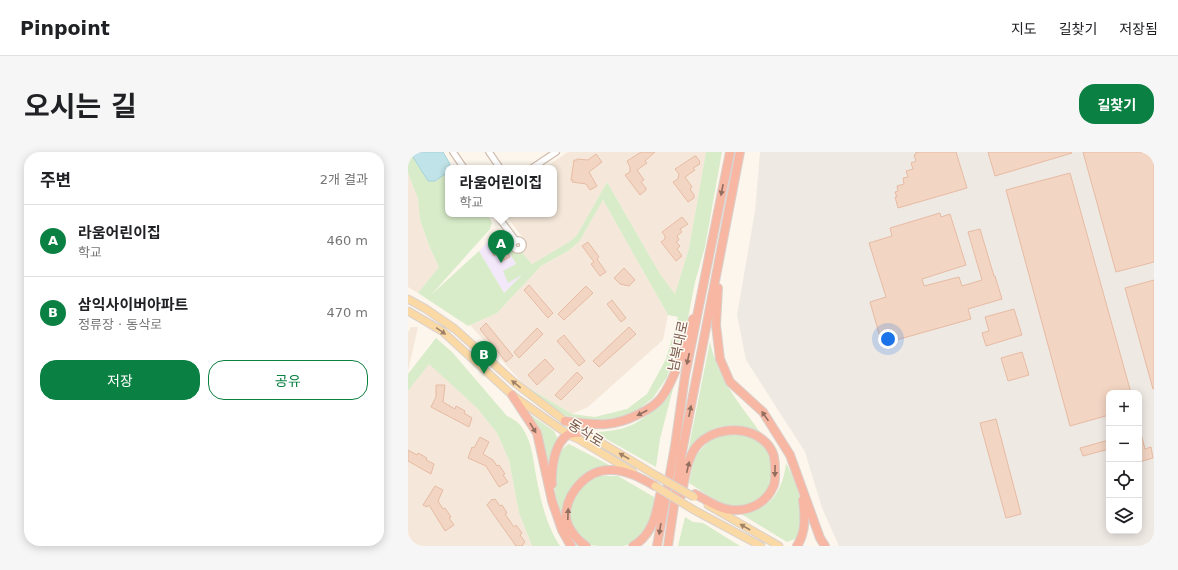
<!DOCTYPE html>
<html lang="ko">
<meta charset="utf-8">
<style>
body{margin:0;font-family:"DejaVu Sans","Noto Sans KR",sans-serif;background:#f6f6f6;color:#202124}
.controls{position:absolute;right:12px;bottom:12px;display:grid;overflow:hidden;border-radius:8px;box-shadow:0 2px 10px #0003}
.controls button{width:36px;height:36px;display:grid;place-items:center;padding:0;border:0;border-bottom:1px solid #e0e0e0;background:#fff;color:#202124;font:20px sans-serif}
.you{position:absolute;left:480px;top:187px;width:14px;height:14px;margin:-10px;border:3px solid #fff;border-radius:50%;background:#1a73e8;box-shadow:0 0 0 6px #1a73e833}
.badge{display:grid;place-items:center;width:26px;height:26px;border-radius:50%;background:#0b8043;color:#fff;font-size:13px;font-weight:700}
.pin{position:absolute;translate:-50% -33px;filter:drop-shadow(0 1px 2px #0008)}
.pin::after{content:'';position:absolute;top:21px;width:14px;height:12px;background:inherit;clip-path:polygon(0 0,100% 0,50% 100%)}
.popup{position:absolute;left:37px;top:13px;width:112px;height:52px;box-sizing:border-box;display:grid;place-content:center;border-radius:8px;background:#fff;filter:drop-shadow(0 1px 3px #0005);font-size:13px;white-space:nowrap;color:#757577}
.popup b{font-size:15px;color:#202124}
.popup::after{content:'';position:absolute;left:50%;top:100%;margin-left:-8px;border:8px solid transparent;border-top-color:#fff}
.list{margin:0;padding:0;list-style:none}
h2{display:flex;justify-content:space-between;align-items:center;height:52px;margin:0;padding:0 16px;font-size:17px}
h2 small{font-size:13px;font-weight:400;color:#757577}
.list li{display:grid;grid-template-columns:26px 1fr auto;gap:12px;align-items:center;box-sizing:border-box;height:72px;padding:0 16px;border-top:1px solid #e0e0e0}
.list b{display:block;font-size:15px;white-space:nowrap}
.list p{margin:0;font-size:13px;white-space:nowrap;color:#757577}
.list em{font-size:13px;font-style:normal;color:#757577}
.actions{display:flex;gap:8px;padding:12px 16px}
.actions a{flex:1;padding:9px 0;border:1px solid #0b8043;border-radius:16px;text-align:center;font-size:14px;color:#0b8043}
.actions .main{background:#0b8043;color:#fff}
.icon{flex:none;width:22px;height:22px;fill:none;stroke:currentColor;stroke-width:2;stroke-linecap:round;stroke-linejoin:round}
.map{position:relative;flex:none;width:746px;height:394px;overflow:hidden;border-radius:16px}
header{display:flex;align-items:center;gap:24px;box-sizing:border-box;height:56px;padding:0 20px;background:#fff;border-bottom:1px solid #e0e0e0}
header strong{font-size:19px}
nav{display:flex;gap:22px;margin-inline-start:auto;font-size:14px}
.intro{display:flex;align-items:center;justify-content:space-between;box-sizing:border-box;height:96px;padding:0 24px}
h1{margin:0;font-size:28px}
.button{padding:10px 18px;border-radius:16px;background:#0b8043;color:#fff;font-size:14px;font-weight:700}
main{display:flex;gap:24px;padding:0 24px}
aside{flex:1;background:#fff;border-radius:16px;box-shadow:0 2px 10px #0003}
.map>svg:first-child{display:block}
.residential{fill:#f5e8da}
.industrial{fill:#efe9e4;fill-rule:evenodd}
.education{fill:#f3e8fa}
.green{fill:#d8ecc9}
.water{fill:#bfe3e8;stroke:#a5d3da}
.building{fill:#f3d5c3;stroke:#e6bba3}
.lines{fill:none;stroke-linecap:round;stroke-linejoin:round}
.minor-casing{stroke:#d1beb0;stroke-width:8}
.major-casing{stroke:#dad1cd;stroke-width:9}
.highway-casing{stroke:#dad1cd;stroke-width:10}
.minor{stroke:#fff;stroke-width:5.5}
.major{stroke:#fbd9a5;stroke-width:7}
.highway{stroke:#f7b7a3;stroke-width:8}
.major-bridge-casing{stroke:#dad1cd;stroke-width:9;stroke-linecap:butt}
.major-bridge{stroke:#fbd9a5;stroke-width:7}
.oneway{fill:#936e5e}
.oneway2{fill:#a18267}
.labels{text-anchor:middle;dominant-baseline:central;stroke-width:3;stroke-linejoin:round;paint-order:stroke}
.street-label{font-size:14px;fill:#7a5c4d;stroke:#fffaf3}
</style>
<header>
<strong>Pinpoint</strong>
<nav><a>지도</a><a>길찾기</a><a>저장됨</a></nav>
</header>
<div class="intro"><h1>오시는 길</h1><a class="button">길찾기</a></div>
<main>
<aside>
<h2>주변<small>2개 결과</small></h2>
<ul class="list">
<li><span class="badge">A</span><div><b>라움어린이집</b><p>학교</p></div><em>460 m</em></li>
<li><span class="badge">B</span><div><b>삼익사이버아파트</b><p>정류장 · 동삭로</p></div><em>470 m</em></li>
</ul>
<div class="actions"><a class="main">저장</a><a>공유</a></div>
</aside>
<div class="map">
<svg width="746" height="394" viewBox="0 0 746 394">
<rect width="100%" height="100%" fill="#fdf6ec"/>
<path class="residential" d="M160,0H298L281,96L267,142L252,122L199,30L169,83L161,90L124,112L115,102L118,90L97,62H146V16H136Z
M0,21L10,47L12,68L22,96L31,115L10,141L0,135Z
M195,48L260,163L255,188L180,255L164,262L116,233L62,173L89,161L133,114L160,99L171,90Z
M3,175H10L0,219V180Z
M21,211L69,256L89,281L101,308L111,361L124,394H0V239Z"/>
<path class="industrial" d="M352,0H746V394H431L414,356L397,300L338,208L329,163L347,59ZM701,241H731V379H701Z"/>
<path class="education" d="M90,80L114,123L96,141L71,99Z"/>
<path class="green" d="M0,0H2L20,29H27L40,20V62H80L84,71L82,77L24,142L71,99L96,141L114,123L100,131L95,119L108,112L92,84L97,83L106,97L113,98L117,95L115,102L124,112L161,90L169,83L199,30L252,122L267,142L281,96L298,0H314L297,95L287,130L280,166L276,174L259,225L245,246L223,263L196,270L154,263L115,236L116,233L164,262L187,265L219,257L239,242L258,207L270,165L260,163L195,48L171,90L160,99L133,114L89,161L60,174L10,141L31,115L22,96L12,68L10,47L0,21Z
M28,186L44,200L99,264C105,267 111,270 115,277C123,289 125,305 127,318C132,345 137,371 152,394H124L111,361L101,308L89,281L69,256L21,212L0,239V222Z
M302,190C311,230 335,256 358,288C350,284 342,278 333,275C312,269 291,282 280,299Z
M267,229L252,287L248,315L186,280C232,279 241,263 267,229Z
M123,263L146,279L150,287L144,299L141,315L134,289Z
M317,281C324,282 335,281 341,283C373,295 373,344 339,353C335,354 330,356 327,355C312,353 294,339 281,331L287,304L302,288Z
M161,292L207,316L192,318L162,340L157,347L155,361L173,394H168C165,390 161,386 159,381C149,360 135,306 161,292Z
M378,311C386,326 396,351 394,368C394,374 391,380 390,386L379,390L330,360C335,359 340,359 346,358C367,353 376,331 378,311Z
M191,324H210L246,345C246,351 246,358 244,364C240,376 229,391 216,394C211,394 205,394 200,394C195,394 187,394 182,393C159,383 157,353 172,336C176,331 185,328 191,324Z
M277,365L285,370L295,371L332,394H270Z"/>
<path class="water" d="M2,0H35L42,12L40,20L27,29H20Z"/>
<path class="building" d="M233,0H247L237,9L239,11L229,18L236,28L233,30L238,36V38L232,43L217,23L222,20V15L219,9Z
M508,0H548L559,36L490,56L487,45H489L487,40L490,39L489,34L496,32L495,26L500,25L498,19L505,17L503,11L508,9L506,3L508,2Z
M580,0H663L664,1L587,24Z
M675,0H746V110L708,120Z
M188,2L194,10L181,20L189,34L182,38L178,32L164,30L165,28H163L166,8H169V7L180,8Z
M287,4H288L292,10L291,11L292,12L285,16L287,18L277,25L284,35L282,37L286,43V46L280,50L265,30L270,27L271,22L267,17Z
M662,21L723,241H701V263L662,274L598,38Z
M532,61L533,65L542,62L558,113L514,127L516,134L551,125L554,134L574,128L560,80L572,77L586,124H587L594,147L560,157L563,167L474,192L462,150L478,145L461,91L484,84L482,76Z
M274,65L280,72L272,77L274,80L269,84L271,88L268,90L272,94L269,97L274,104L268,109L253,90L257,87V84L254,80Z
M180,90L191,105L189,107L198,120L192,124L183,112L186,110L174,94Z
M93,92L96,99L99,98L102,105L93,110L89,102L86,104L83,98Z
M216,116L227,128L221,134L212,132L206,126Z
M746,128V237H745L717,136Z
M121,133L145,161L140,166L116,138Z
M178,134L185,141L156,168L150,162Z
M204,148L218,166L213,170L199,152Z
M606,157L614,183L578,194L574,181L581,179L577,165Z
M78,171L105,204L98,210L72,177Z
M221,175L228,182L191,215L185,209Z
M129,176L135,182L111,206L106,200Z
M156,183L177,209L171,214L149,189Z
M614,200L621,223L600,229L593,206Z
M137,207L146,217L129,233L120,223Z
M169,220L175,226L153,248L147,243Z
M28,233H37L35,250L47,257L48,254L57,259L56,261L64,266L61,275L23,255L28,245Z
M588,267L613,362L598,366L572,271Z
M731,278H732L737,297L743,295L745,306L731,310Z
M72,285L81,290L75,302L85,308L89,314L91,313L97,322L95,323L100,330L91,335L78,314L60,306L64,295L66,296Z
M701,288V297L675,304L672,296Z
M0,298L9,303L10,301L19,306L18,308L26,312L23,322L0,309Z
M27,334L35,338L30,349L35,357L37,356L43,365L41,366L46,373L37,379L21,353L19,355L15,353Z
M84,347L85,348L87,347L92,354L94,353L99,361L97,362L106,375L108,373L114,381L112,383L117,390L114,394H108L79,353Z"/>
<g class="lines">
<defs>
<path id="minor" d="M45,0L56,16
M81,0L92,16
M124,16L148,0
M88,62L108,89
M105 93a5 5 0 1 1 10 0a5 5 0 1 1-10 0Z"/>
<path id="major" d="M0,147L18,157L47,177L107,231L157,269L249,324
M0,159L34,179L104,243L161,283L170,287L225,320
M300,353L371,394
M286,358L353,394"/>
<path id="highway" d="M310,136L308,173L312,207L322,230L355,260L382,303L412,386L417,394
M104,243L129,281L144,349L154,378L163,394
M157,269C187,273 204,276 231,262C239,258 248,253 253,246C269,225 276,191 285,167
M144,332C143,318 146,290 161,282C165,281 170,281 174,280
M273,344C277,329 278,308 288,295C306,272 350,272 364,299C367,305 367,310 367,317C367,322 368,330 365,335C359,350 342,359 326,358C312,358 299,348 287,342
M178,394C168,387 157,374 158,361C160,340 179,318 201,318C217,317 233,326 247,334
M225,394C244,383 248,364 252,343
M249,394L267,294L277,224L322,0
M260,394L274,300L332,0
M389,394C398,380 397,365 395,348"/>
</defs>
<use href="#minor" class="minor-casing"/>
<use href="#major" class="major-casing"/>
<use href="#highway" class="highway-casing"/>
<use href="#minor" class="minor"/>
<use href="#major" class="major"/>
<use href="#highway" class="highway"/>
<defs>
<path id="major-bridge" d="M249,324L286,345
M247,334L286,358"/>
</defs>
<use href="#major-bridge" class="major-bridge-casing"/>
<use href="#major-bridge" class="major-bridge"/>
</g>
<defs><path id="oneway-solid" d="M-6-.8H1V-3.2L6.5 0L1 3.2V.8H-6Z"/></defs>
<g class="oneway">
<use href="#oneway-solid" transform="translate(314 38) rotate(101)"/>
<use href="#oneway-solid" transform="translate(280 207) rotate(102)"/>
<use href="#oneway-solid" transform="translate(282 259) rotate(-79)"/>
<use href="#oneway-solid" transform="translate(234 261) rotate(152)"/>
<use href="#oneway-solid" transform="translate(357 264) rotate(-125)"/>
<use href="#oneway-solid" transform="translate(125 276) rotate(59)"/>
<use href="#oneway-solid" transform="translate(280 315) rotate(-77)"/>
<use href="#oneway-solid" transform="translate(367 319) rotate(91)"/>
<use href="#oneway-solid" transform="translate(160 362) rotate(-88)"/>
<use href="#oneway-solid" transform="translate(252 377) rotate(99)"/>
</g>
<g class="oneway2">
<use href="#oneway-solid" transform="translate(33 179) rotate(35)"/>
<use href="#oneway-solid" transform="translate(108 232) rotate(-141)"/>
<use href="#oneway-solid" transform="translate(216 304) rotate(-150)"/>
<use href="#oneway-solid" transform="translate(337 375) rotate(-150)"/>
</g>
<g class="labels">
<g class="street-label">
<text transform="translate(270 194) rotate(-78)">남북대로</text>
<text transform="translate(178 281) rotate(32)">동삭로</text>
</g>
</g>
</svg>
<div class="controls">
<button>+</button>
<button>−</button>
<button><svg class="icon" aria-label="locate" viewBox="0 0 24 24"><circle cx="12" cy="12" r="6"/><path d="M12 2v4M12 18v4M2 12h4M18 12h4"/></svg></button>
<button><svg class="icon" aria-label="layers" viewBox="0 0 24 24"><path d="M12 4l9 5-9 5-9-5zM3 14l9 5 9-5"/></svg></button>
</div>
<div class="you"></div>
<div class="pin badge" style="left:93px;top:111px">A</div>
<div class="popup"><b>라움어린이집</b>학교</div>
<div class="pin badge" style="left:76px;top:222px">B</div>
</div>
</main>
